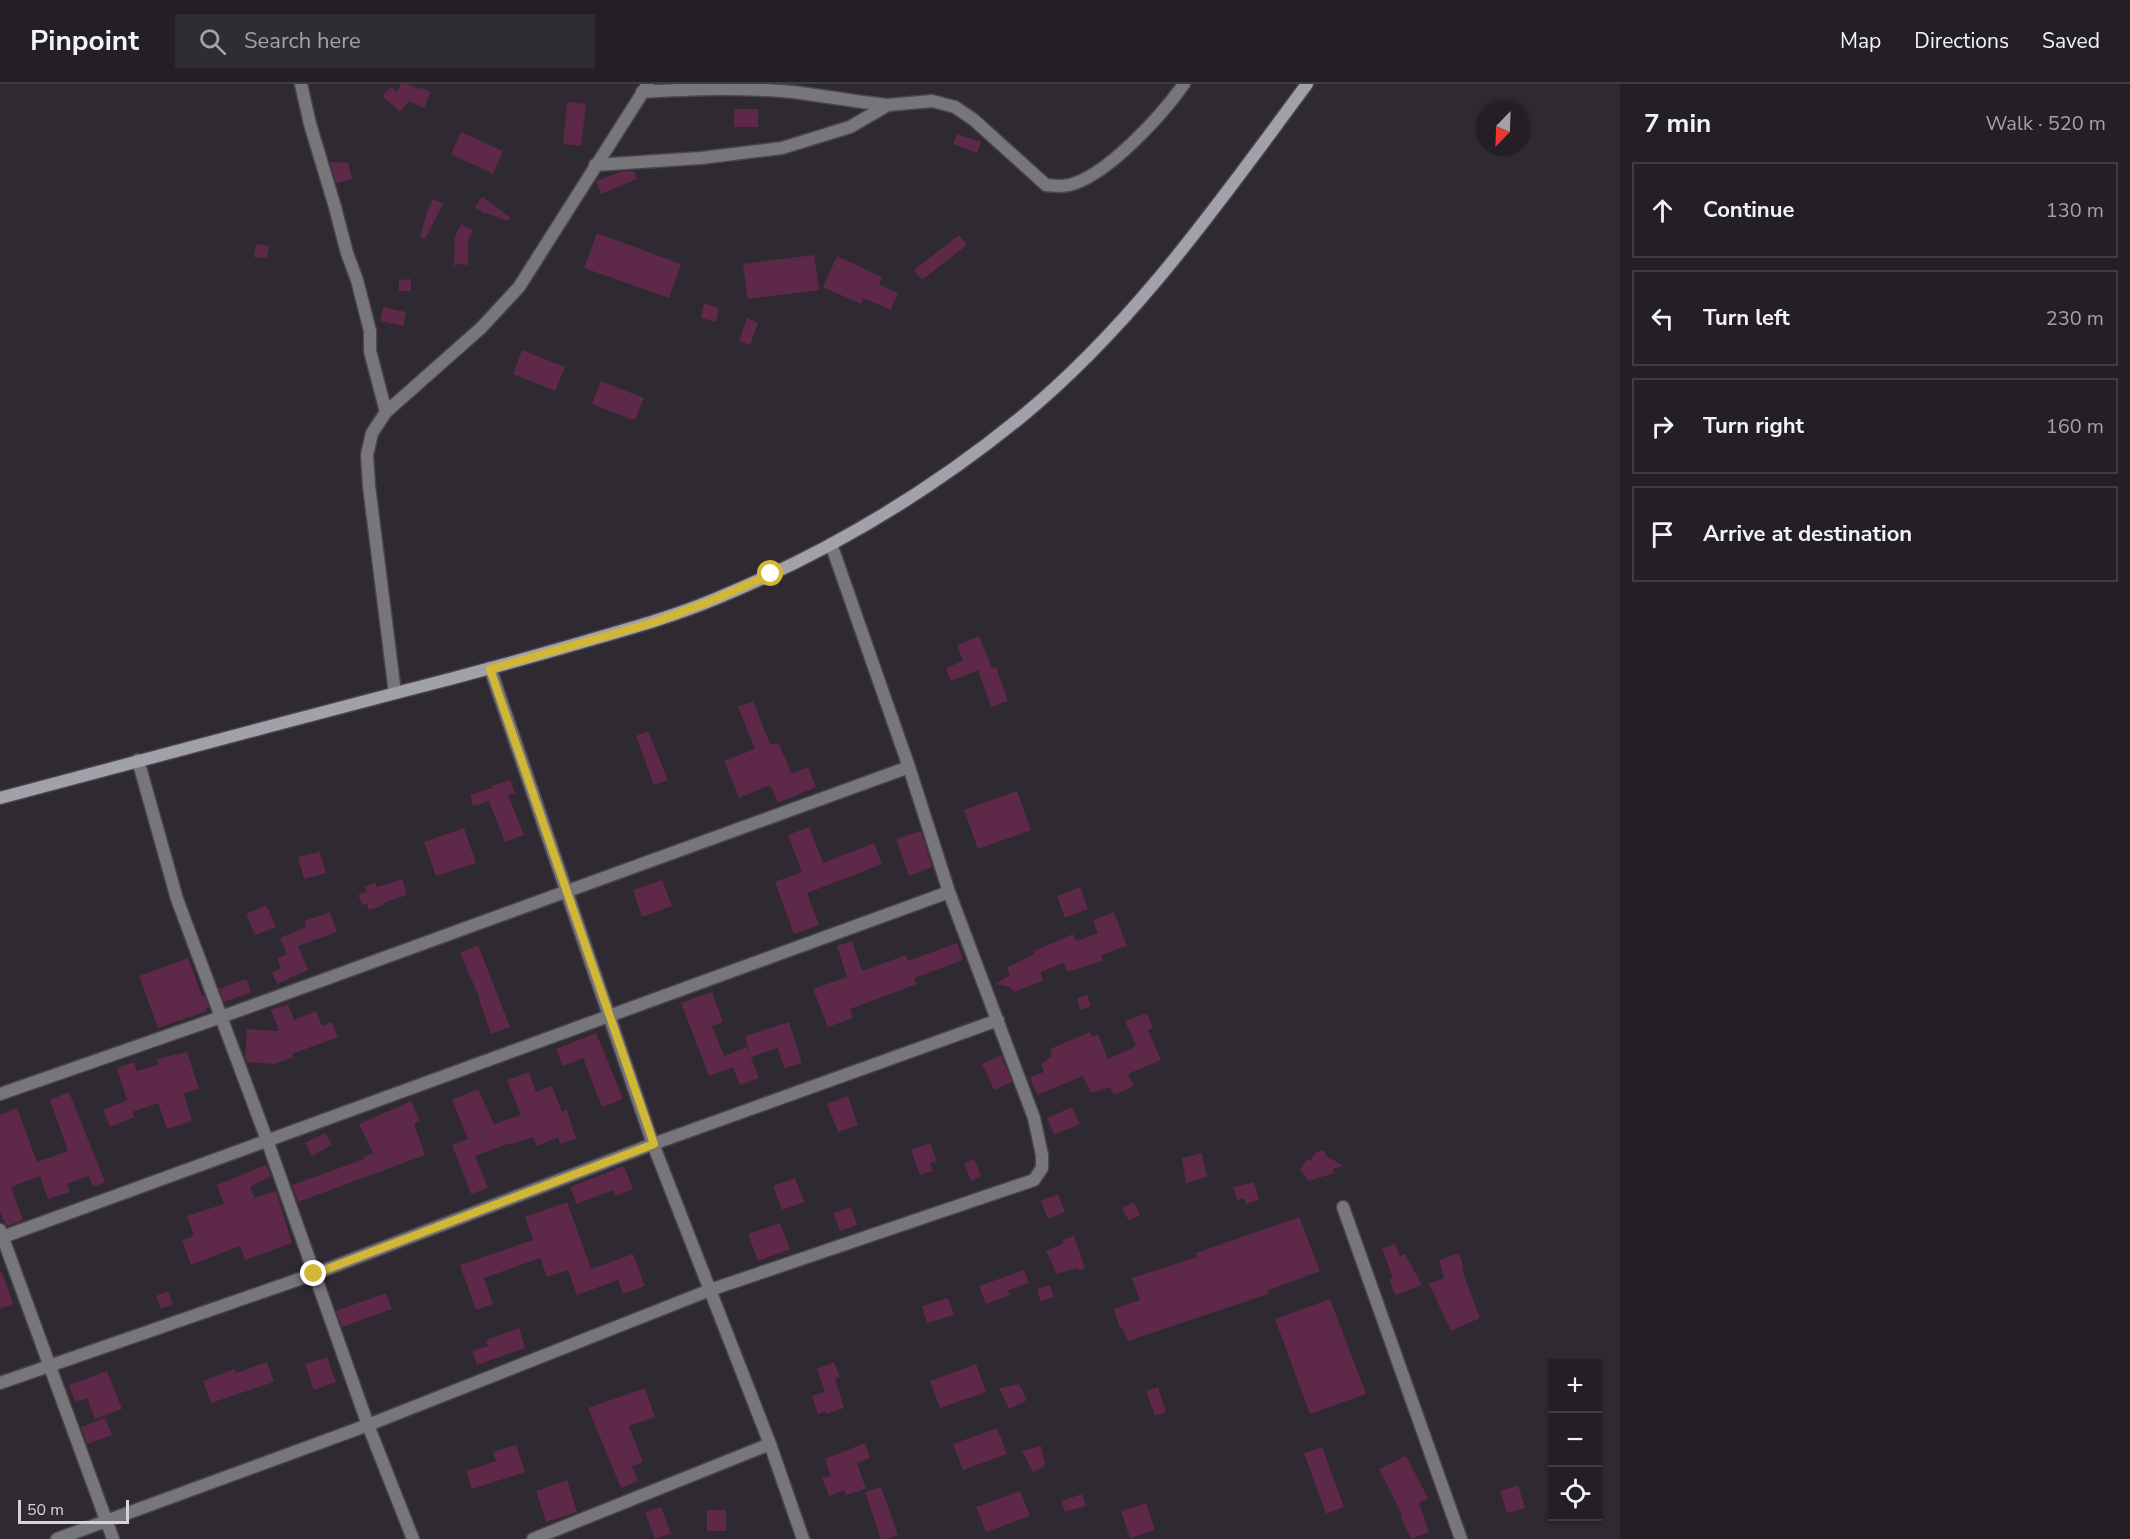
<!DOCTYPE html>
<meta charset="utf-8">
<style>
body{margin:0;font-family:"Nunito Sans",sans-serif;background:#2f2c32;color:#f1f3f6}
.controls{position:absolute;right:18px;bottom:18px;display:grid;overflow:hidden;border-radius:0px;box-shadow:0 2px 4px #0004}
.controls button{width:54px;height:54px;display:grid;place-items:center;padding:0;border:0;border-bottom:2px solid #403d42;background:#231f25;color:#f1f3f6;font:30px sans-serif}
.compass{position:absolute;left:1476px;top:18px;width:54px;height:54px;border-radius:50%;background:#231f25;box-shadow:0 2px 4px #0004;rotate:203deg}
.scale{position:absolute;left:18px;bottom:15px;width:111px;box-sizing:border-box;padding-left:6px;border:3px solid #d6d2d8;border-top:0;font-size:16px;line-height:21px;white-space:nowrap;color:#d6d2d8;-webkit-text-stroke:4px #2f2931;paint-order:stroke}
.stop{position:absolute;width:18px;height:18px;margin:-14px;border:4px solid #d2b736;border-radius:50%;background:#fff}
.stop.end{background:#d2b736;border-color:#fff;box-shadow:0 2px 6px #0008}
.list{margin:0;padding:0;list-style:none}
h2{display:flex;justify-content:space-between;align-items:center;height:78px;margin:0;padding:0 24px;font-size:26px}
h2 small{font-size:20px;font-weight:400;color:#a3a2a7}
.list li{display:grid;grid-template-columns:39px 1fr auto;gap:18px;align-items:center;box-sizing:border-box;height:96px;margin:0 12px 12px;padding:0 12px;border:2px solid #403d42;border-radius:0px}
.list b{display:block;font-size:22px;white-space:nowrap}
.list em{font-size:20px;font-style:normal;color:#a3a2a7}
.icon{flex:none;width:33px;height:33px;fill:none;stroke:currentColor;stroke-width:2;stroke-linecap:round;stroke-linejoin:round}
.map{position:relative;flex:none;width:1620px;height:1455px;overflow:hidden}
header{display:flex;align-items:center;gap:36px;box-sizing:border-box;height:84px;padding:0 30px;background:#231f25;border-bottom:2px solid #403d42}
header strong{font-size:28px}
nav{display:flex;gap:33px;margin-inline-start:auto;font-size:21px}
.search{width:420px;height:54px;background:#2f2c32;display:flex;align-items:center;gap:15px;box-sizing:border-box;padding:0 21px;border-radius:0px;color:#a3a2a7;font-size:22px}
main{display:flex}
aside{flex:1;background:#231f25}
.map>svg:first-child{display:block}
.building{fill:#5e2848}
.lines{fill:none;stroke-linecap:round;stroke-linejoin:round}
.street-casing{stroke:#4a444c;stroke-width:15}
.secondary-casing{stroke:#4a444c;stroke-width:15}
.street{stroke:#77767b;stroke-width:12}
.secondary{stroke:#a1a1a9;stroke-width:12}
.route{stroke:#d2b736;stroke-width:8}
</style>
<header>
<strong>Pinpoint</strong>
<div class="search"><svg class="icon" aria-label="search" viewBox="0 0 24 24"><circle cx="10" cy="10" r="6"/><path d="M15 15l6 6"/></svg>Search here</div>
<nav><a>Map</a><a>Directions</a><a>Saved</a></nav>
</header>
<main>
<div class="map">
<svg width="1620" height="1455" viewBox="0 0 1620 1455">
<rect width="100%" height="100%" fill="#2f2931"/>
<path class="building" d="M401,0H408L418,5L419,3L431,8L424,24L409,17L400,28L382,12L391,3L397,8Z
M567,18L586,20L581,62L563,60Z
M734,25H758V43H734Z
M461,48L503,67L493,90L451,70Z
M957,50L981,58L977,69L953,60Z
M330,78L348,79L352,95L336,99Z
M634,87L637,95L601,110L596,97L620,88Z
M482,113L510,133L508,137L486,129L485,130L475,123Z
M433,115L443,120L425,155L420,153L428,125Z
M461,140L473,146L468,156V181L456,180L454,184L455,158L453,157Z
M597,149L681,180L669,214L584,184Z
M959,151L967,161L922,196L914,186Z
M256,160L269,162L267,174L254,173Z
M814,171L819,206L748,215L743,180Z
M837,172L882,193L879,200L898,209L891,226L863,214L861,220L823,203Z
M411,195V207H399V196Z
M704,219L719,224L716,238L701,234Z
M383,223L406,228L403,242L380,237Z
M747,234L758,239L750,261L739,257Z
M522,266L565,283L555,307L513,290Z
M601,297L644,314L635,335H630L592,320Z
M979,552L992,584L996,583L1008,617L991,623L978,586L951,597L946,584L963,577L957,561Z
M753,617L770,660H779L792,690L808,683L816,703L778,719L770,701L739,714L724,677L755,665L738,623Z
M648,647L668,696L654,701L636,652Z
M510,696L515,709L508,711L524,751L505,758L489,717L473,722L470,711L492,704L491,702Z
M1017,707L1031,746L978,765L964,726Z
M809,743L823,779L874,759L882,780L807,809L819,841L794,850L775,798L802,788L788,751Z
M464,744L476,779L436,792L424,758Z
M921,747L932,783L909,792L896,755Z
M320,768L326,789L304,795L298,773Z
M402,795L407,811L383,819L384,821L369,826L367,820L363,821L358,811L367,808L365,803L375,799L377,803Z
M662,796L672,822L642,833L633,806Z
M1080,803L1088,825L1065,834L1057,812Z
M266,821L276,843L255,851L246,830Z
M330,828L337,848L298,862L308,886L277,900L272,888L281,885L277,874L287,870L280,854L306,843L304,837Z
M1114,828L1127,862L1101,871L1103,877L1067,888L1064,879L1041,888L1043,897L1014,908L1010,903L996,900L1010,891L1007,883L1035,870L1034,867L1073,850L1076,857L1098,849L1093,836Z
M852,857L862,887L906,871L908,877L957,859L963,876L914,894L917,900L850,925L853,934L828,943L813,905L847,893L837,862Z
M478,861L510,943L491,950L479,915H480L460,869Z
M188,874L202,912L204,911L209,923L206,924L207,927L158,944L139,892Z
M246,895L251,908L224,918L219,905Z
M712,908L723,938L712,942L724,972L747,963L759,994L740,1001L733,983L709,992L681,919Z
M1087,911L1091,922L1080,926L1077,914Z
M288,920L294,936L316,927L322,942L332,938L338,953L292,970L294,973L275,980L247,978L245,973L247,945L279,947L271,926Z
M1147,929L1153,944L1148,946L1161,976L1128,990L1134,1002L1114,1011L1110,1003L1091,1009L1083,992L1037,1011L1030,993L1044,988L1041,980L1052,972L1050,965L1090,948L1092,953L1098,950L1108,975L1136,962L1125,937Z
M789,938L802,979L784,984L778,964L751,973L745,952Z
M596,949L623,1015L602,1023L583,974L563,982L556,965Z
M187,968L199,1005L184,1009L192,1037L167,1045L158,1019L132,1028L135,1033L110,1043L103,1026L127,1016L117,984L134,978L137,987L159,980L157,975Z
M1001,971L1012,998L994,1006L982,980Z
M529,988L536,1008L552,1002L562,1028L567,1026L576,1055L560,1060L558,1053L537,1062L533,1053L512,1060L511,1059L475,1072L488,1104L471,1110L452,1061L468,1055L452,1016L478,1005L494,1040L521,1031L507,996Z
M69,1008L105,1098L93,1103L89,1092L67,1100L70,1108L48,1115L40,1092L11,1103L23,1136L7,1142L0,1128V1031L17,1024L37,1078L68,1067L50,1016Z
M848,1012L858,1041L838,1048L827,1020Z
M411,1017L420,1037L414,1040L425,1071L298,1118L292,1101L364,1075L363,1073L373,1069L359,1040Z
M1072,1023L1080,1040L1054,1051L1047,1034Z
M325,1049L332,1061L312,1072L305,1059Z
M930,1059L937,1077L930,1079L933,1087L920,1091L911,1066Z
M1323,1066L1327,1072L1343,1082L1333,1085L1335,1089L1308,1097L1300,1085L1307,1075L1310,1077L1316,1068Z
M1202,1069L1207,1093L1186,1099L1182,1074Z
M974,1075L981,1092L971,1097L964,1080Z
M266,1081L271,1092L250,1103L255,1114L276,1107L292,1159L245,1176L240,1162L191,1181L182,1156L194,1152L187,1132L224,1120L217,1101Z
M624,1082L633,1105L615,1112L613,1106L577,1120L570,1103Z
M795,1094L804,1118L782,1126L773,1102Z
M1254,1098L1259,1116L1246,1120L1244,1114L1237,1116L1233,1103Z
M1058,1110L1065,1128L1048,1135L1041,1117Z
M567,1118L591,1185L633,1170L645,1202L623,1210L618,1196L577,1211L568,1186L547,1193L540,1174L484,1194L493,1220L476,1226L460,1181L533,1156L525,1133Z
M1134,1118L1140,1131L1129,1137L1122,1124Z
M851,1123L857,1141L840,1147L833,1129Z
M1299,1133L1320,1187L1267,1207L1268,1210L1128,1257L1122,1244H1120L1114,1225L1140,1216L1132,1194L1197,1173L1196,1169Z
M780,1139L790,1165L758,1177L748,1150Z
M1074,1152L1085,1184L1079,1187L1077,1184L1057,1190L1046,1167L1064,1159L1062,1156Z
M1395,1160L1400,1172L1405,1170L1422,1201L1395,1211L1389,1195L1393,1194L1382,1164Z
M1459,1169L1464,1185H1462L1466,1197L1480,1234L1451,1247L1429,1200L1444,1194L1439,1176Z
M1024,1186L1029,1199L1008,1206L1010,1211L986,1220L979,1202Z
M0,1188H2L13,1220L0,1225Z
M1050,1201L1054,1213L1041,1217L1037,1205Z
M168,1207L173,1220L161,1225L156,1212Z
M386,1209L392,1225L342,1243L336,1227Z
M948,1214L954,1231L927,1239L922,1222Z
M1330,1215L1366,1310L1310,1330L1275,1235Z
M519,1244L525,1264L477,1281L472,1267L488,1262L486,1256Z
M327,1273L336,1298L314,1306L305,1280Z
M267,1278L274,1298L211,1319L203,1297L234,1285L236,1289Z
M834,1278L840,1293L835,1295L844,1324L826,1330V1327L818,1330L812,1312L825,1308L817,1285Z
M976,1280L986,1308L940,1324L930,1297Z
M107,1287L122,1325L95,1335L87,1314L75,1318L69,1301Z
M1019,1300L1027,1316L1009,1325L999,1304Z
M1158,1303L1166,1328L1155,1332L1146,1307Z
M645,1304L655,1333L629,1342L643,1378L632,1382L638,1397L621,1404L588,1324Z
M105,1334L112,1351L87,1360L81,1343Z
M997,1344L1007,1370L963,1386L953,1360Z
M865,1359L870,1374L857,1379L866,1405L846,1411L844,1406L829,1412L822,1394L830,1392L825,1375Z
M516,1361L525,1388L472,1405L466,1387L496,1377L493,1368Z
M1041,1362L1045,1382L1033,1388L1022,1367Z
M1322,1363L1344,1423L1326,1430L1304,1369Z
M1406,1372L1428,1414L1419,1419L1429,1448L1411,1455L1400,1431H1402L1379,1385Z
M567,1396L577,1428L546,1438L536,1407Z
M1518,1401L1525,1424L1507,1429L1500,1407Z
M881,1403L898,1451L887,1455H881L865,1408Z
M1020,1407L1030,1432L986,1448L976,1423Z
M1082,1410L1086,1422L1065,1428L1061,1417Z
M1146,1419L1155,1446L1130,1454L1121,1427Z
M661,1423L671,1449L655,1455L645,1428Z
M707,1426H726V1447H707Z"/>
<g class="lines">
<defs>
<path id="street" d="M301,0L310,40L335,123L347,169L357,196L370,247V267L386,328
M642,8C692,5 742,3 793,8C825,12 856,18 888,21
M595,81L701,74L782,64L850,43L888,21L932,17L955,23L974,36L1046,101C1055,102 1061,103 1069,101C1107,92 1162,31 1184,0
M490,584L653,1060L770,1360L803,1455
M395,609L369,402L367,371L372,349L386,328L481,244L519,203L648,0
M138,676L177,815L267,1056L368,1341L413,1455
M0,1010L221,933L909,683
M1343,1123L1461,1455
M0,1146L113,1455
M0,1154L949,808
M0,1299L314,1190L653,1060L998,936
M57,1455L368,1341L710,1206L1034,1096L1042,1084V1071L1034,1034L949,808L909,683L831,460
M533,1455L770,1360"/>
<path id="secondary" d="M0,714C132,678 264,644 396,609C459,593 521,576 583,558C628,545 672,533 715,515C825,470 928,409 1020,334C1134,241 1220,117 1307,0"/>
</defs>
<use href="#street" class="street-casing"/>
<use href="#secondary" class="secondary-casing"/>
<use href="#street" class="street"/>
<use href="#secondary" class="secondary"/>
</g>
<g class="lines">
<path class="route" d="M314,1190L654,1060L490,585L655,538L713,516L771,490"/>
</g>
</svg>
<div class="controls">
<button>+</button>
<button>−</button>
<button><svg class="icon" aria-label="locate" viewBox="0 0 24 24"><circle cx="12" cy="12" r="6"/><path d="M12 2v4M12 18v4M2 12h4M18 12h4"/></svg></button>
</div>
<svg class="compass" viewBox="-18 -18 36 36"><path d="M0-13l5 13h-10z" fill="#e53935"/><path d="M0 13l5-13h-10z" fill="#a3a2a7"/></svg>
<div class="scale">50 m</div>
<div class="stop" style="left:771px;top:490px"></div>
<div class="stop end" style="left:314px;top:1190px"></div>
</div>
<aside>
<h2>7 min<small>Walk · 520 m</small></h2>
<ul class="list">
<li><svg class="icon" aria-label="ahead" viewBox="0 0 24 24"><path d="M12 20V5M6 11l6-6 6 6"/></svg><div><b>Continue</b></div><em>130 m</em></li>
<li><svg class="icon" aria-label="left" viewBox="0 0 24 24"><path d="M17 20v-9H6M10 6l-5 5 5 5"/></svg><div><b>Turn left</b></div><em>230 m</em></li>
<li><svg class="icon" aria-label="right" viewBox="0 0 24 24"><path d="M7 20v-9h11M14 6l5 5-5 5"/></svg><div><b>Turn right</b></div><em>160 m</em></li>
<li><svg class="icon" aria-label="arrive" viewBox="0 0 24 24"><path d="M6 21V4h12l-3 4 3 4H6"/></svg><div><b>Arrive at destination</b></div></li>
</ul>
</aside>
</main>
